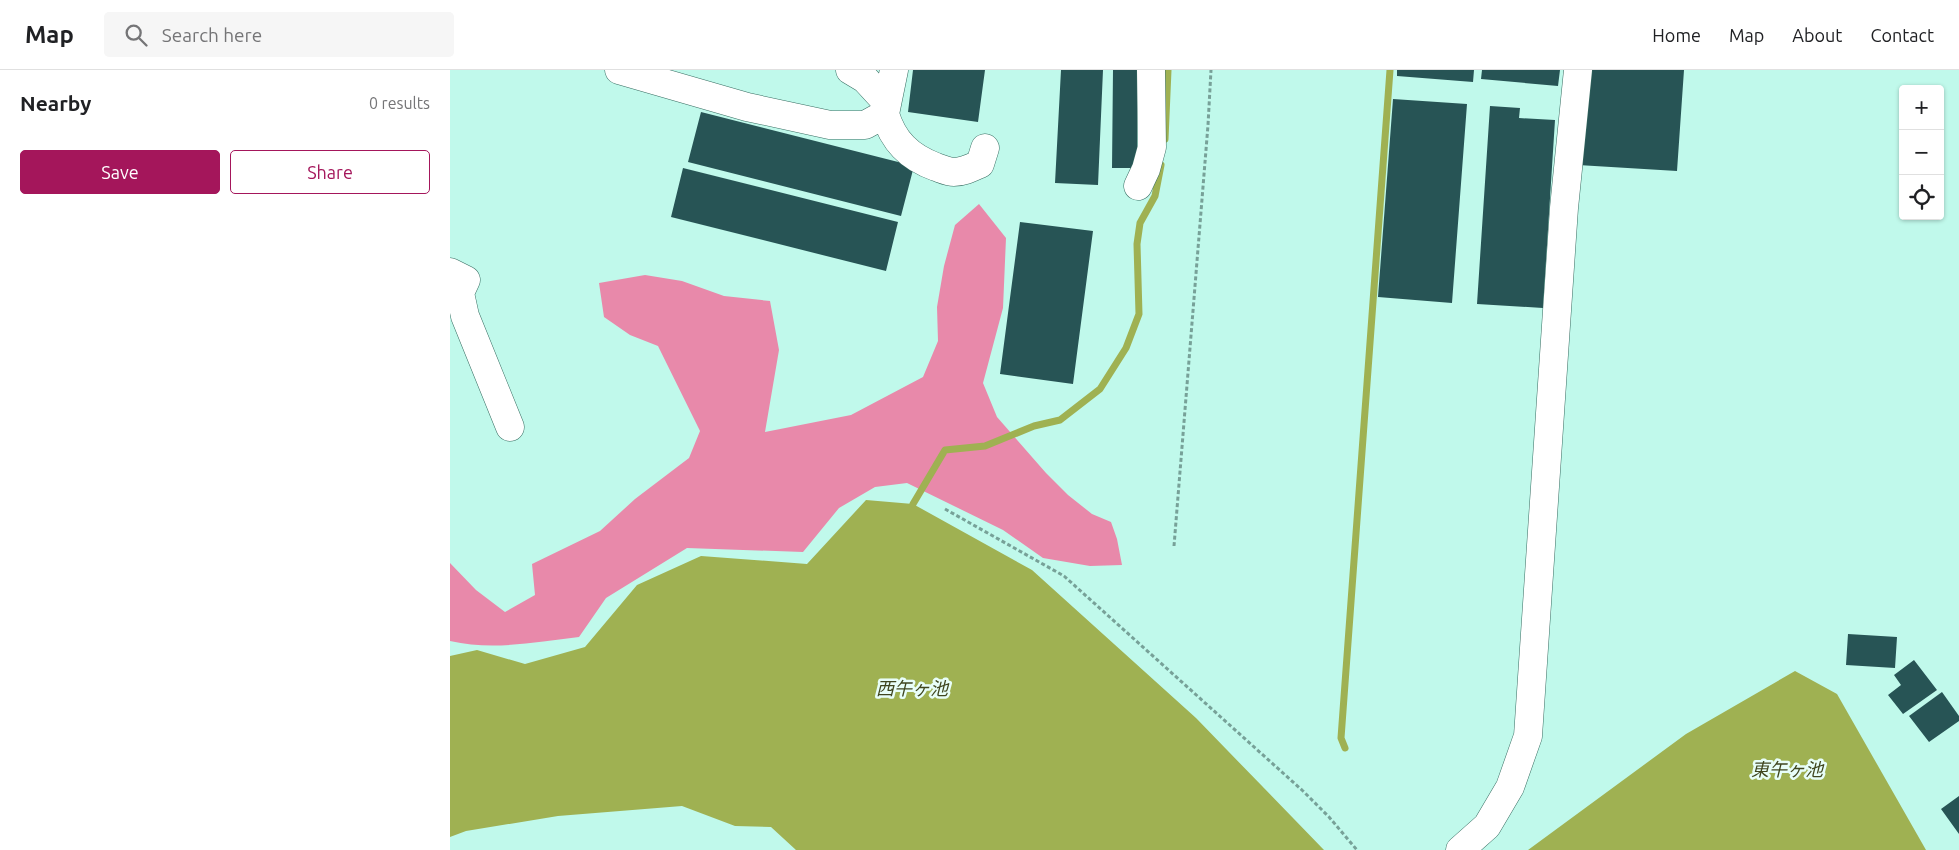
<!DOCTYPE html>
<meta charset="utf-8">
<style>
body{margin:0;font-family:Ubuntu,"Noto Sans JP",sans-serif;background:#f6f6f6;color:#202124}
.controls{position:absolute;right:15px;top:15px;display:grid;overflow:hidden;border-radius:5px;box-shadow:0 1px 4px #0004}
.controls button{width:45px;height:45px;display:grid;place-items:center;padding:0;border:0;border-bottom:1px solid #e0e0e0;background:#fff;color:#202124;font:25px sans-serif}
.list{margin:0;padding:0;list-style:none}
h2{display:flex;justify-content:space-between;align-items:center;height:65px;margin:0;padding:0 20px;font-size:21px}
h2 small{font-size:16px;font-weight:400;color:#757577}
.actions{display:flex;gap:10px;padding:15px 20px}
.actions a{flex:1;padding:11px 0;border:1px solid #a4165b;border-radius:5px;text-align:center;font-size:18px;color:#a4165b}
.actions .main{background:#a4165b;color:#fff}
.icon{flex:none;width:28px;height:28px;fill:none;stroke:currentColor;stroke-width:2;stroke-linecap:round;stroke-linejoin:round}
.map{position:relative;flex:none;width:1509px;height:780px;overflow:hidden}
header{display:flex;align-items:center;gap:30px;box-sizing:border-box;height:70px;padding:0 25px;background:#fff;border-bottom:1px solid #e0e0e0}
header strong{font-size:24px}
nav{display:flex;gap:28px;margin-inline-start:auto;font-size:18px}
.search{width:350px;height:45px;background:#f6f6f6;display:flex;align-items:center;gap:12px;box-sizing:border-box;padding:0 18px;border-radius:5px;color:#757577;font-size:19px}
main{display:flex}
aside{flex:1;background:#fff}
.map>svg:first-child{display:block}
.forest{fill:#e889aa}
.water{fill:#9fb152}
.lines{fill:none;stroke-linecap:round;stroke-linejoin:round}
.stream{stroke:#9fb152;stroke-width:7}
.building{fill:#275455}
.minor-casing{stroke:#386d62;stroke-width:29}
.path{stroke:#77a198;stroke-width:3;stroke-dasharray:4 2.5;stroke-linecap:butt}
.minor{stroke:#fff;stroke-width:28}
.labels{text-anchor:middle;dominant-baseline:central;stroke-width:5;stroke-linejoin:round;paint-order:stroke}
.water-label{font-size:18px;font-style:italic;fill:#3f461f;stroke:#e8fef8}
</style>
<header>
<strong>Map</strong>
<div class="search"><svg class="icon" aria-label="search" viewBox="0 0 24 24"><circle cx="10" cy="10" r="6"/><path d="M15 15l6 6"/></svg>Search here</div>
<nav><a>Home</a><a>Map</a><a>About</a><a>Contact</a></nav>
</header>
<main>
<aside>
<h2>Nearby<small>0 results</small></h2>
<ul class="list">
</ul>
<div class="actions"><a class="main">Save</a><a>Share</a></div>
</aside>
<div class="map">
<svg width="1509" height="780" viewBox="0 0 1509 780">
<rect width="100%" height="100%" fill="#c0f9eb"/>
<path class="forest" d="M529,134L556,168L553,238L533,313L547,347L596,403L618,425L642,444L661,452L667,469L672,495L640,496L593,488L553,460L457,413L425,417L389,438L353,482L237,478L156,528L129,567C86,572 43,581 0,571V493L26,520L55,542L85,525L82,494L150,461L185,429L239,388L250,361L208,276L180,265L154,247L149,213L195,205L232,211L274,226L320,231L329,280L315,362L401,345L473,307L488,271L487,237L494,196L505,155Z"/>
<path class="water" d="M416,430L463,434L582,500L746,648L874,780H346L321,757L285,756L232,736L108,746L16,761L0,767V586L27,580L75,594L135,577L187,515L251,486L357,494Z
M1345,601L1387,624L1476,780H1078L1236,664Z"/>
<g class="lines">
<path class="stream" d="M715,69L718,0
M463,434L495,380L535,376L584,356L610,350L650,319L676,278L689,244L687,174L690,153L705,126L711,95
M895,678L891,668L940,0"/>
</g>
<path class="building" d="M463,0H535L528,52L458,42Z
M611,0H653L648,115L605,113Z
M663,0H687V98H662Z
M947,0H1024L1023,12L947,6Z
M1032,0H1110L1108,16L1031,9Z
M1135,0H1234L1227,101L1128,95Z
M943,29L1017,34L1002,233L928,227Z
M1040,36L1070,38L1069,48L1105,50L1093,238L1027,234Z
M251,42L464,96L451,146L238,92Z
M233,98L448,152L436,201L221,147Z
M570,152L643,161L623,314L550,304Z
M1398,564L1447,567L1445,598L1396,595Z
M1464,590L1487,620L1453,644L1438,625L1451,615L1444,605Z
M1492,622L1509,646V651L1479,672L1459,646Z
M1509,726V764L1491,739Z"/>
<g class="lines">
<defs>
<path id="minor" d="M169,0L297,37L380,55H415L435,44L444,0
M400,0L415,9L437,33
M435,44C443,71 459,87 486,97C492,99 498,102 504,102C513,102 521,98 530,94L535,78
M688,116L696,99L702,77L701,0
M0,202L16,210L10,223L15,246L60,357
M1010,780L1037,756L1060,717L1078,666L1114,138L1128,0"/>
</defs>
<use href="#minor" class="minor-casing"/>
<path class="path" d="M495,439L614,506L853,721L879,747L907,780
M724,476L758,55L761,0"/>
<use href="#minor" class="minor"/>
</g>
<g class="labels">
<g class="water-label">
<text x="462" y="618">西午ヶ池</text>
<text x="1337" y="699">東午ヶ池</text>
</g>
</g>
</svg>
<div class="controls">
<button>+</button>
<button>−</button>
<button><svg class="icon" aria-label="locate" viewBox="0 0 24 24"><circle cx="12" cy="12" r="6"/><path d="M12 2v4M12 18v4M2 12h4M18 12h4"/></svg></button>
</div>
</div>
</main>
